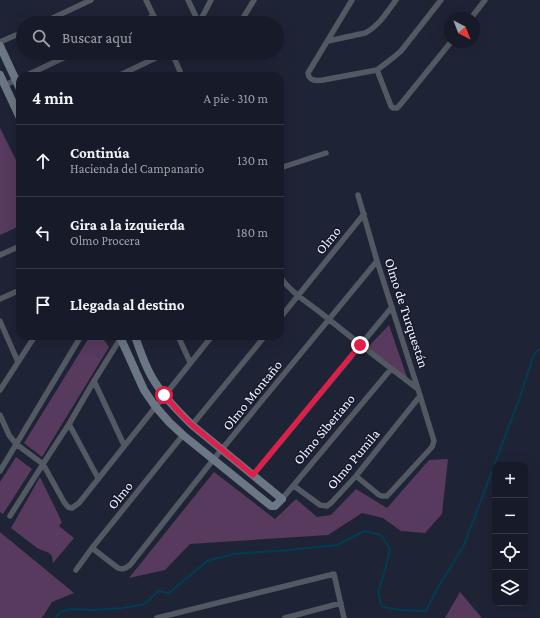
<!DOCTYPE html>
<html lang="es">
<meta charset="utf-8">
<style>
body{margin:0;font-family:"Crimson Pro",serif;background:#202330;color:#f1f3f6}
.controls{position:absolute;right:12px;bottom:12px;display:grid;overflow:hidden;border-radius:8px;box-shadow:0 4px 16px #0002}
.controls button{width:36px;height:36px;display:grid;place-items:center;padding:0;border:0;border-bottom:1px solid #363845;background:#171a28;color:#f1f3f6;font:20px sans-serif}
.compass{position:absolute;left:444px;top:12px;width:36px;height:36px;border-radius:50%;background:#171a28;box-shadow:0 4px 16px #0002;rotate:138deg}
.stop{position:absolute;width:12px;height:12px;margin:-9px;border:3px solid #e11d48;border-radius:50%;background:#fff}
.stop.end{background:#e11d48;border-color:#fff;box-shadow:0 1px 4px #0008}
.list{margin:0;padding:0;list-style:none}
h2{display:flex;justify-content:space-between;align-items:center;height:52px;margin:0;padding:0 16px;font-size:17px}
h2 small{font-size:13px;font-weight:400;color:#9ea1a8}
.list li{display:grid;grid-template-columns:26px 1fr auto;gap:12px;align-items:center;box-sizing:border-box;height:72px;padding:0 16px;border-top:1px solid #363845}
.list b{display:block;font-size:15px;white-space:nowrap}
.list p{margin:0;font-size:13px;white-space:nowrap;color:#9ea1a8}
.list em{font-size:13px;font-style:normal;color:#9ea1a8}
.icon{flex:none;width:22px;height:22px;fill:none;stroke:currentColor;stroke-width:2;stroke-linecap:round;stroke-linejoin:round}
.map{position:relative;flex:none;width:540px;height:618px;overflow:hidden}
.search{position:absolute;background:#171a28;box-shadow:0 4px 16px #0002;left:16px;top:16px;width:268px;height:44px;display:flex;align-items:center;gap:10px;box-sizing:border-box;padding:0 14px;border-radius:22px;color:#9ea1a8;font-size:15px}
.panel{position:absolute;background:#171a28;box-shadow:0 4px 16px #0002;left:16px;top:72px;width:268px;height:268px;border-radius:12px}
.map>svg:first-child{display:block}
.green{fill:#573a5e}
.lines{fill:none;stroke-linecap:round;stroke-linejoin:round}
.stream{stroke:#003d54;stroke-width:2}
.street{stroke:#525962;stroke-width:5.5}
.secondary{stroke:#6c7785;stroke-width:8}
.route{stroke:#e11d48;stroke-width:5}
.labels{text-anchor:middle;dominant-baseline:central;stroke-width:3;stroke-linejoin:round;paint-order:stroke}
.street-label{font-size:14px;fill:#f1f3fe;stroke:#16192c}
</style>
<div class="map">
<svg width="540" height="618" viewBox="0 0 540 618">
<rect width="100%" height="100%" fill="#1f2336"/>
<path class="green" d="M0,128L20,168V226L0,235Z
M389,325L409,383L368,347Z
M90,336H101L109,347L42,457L24,443Z
M16,457L32,469L3,514L0,512V482Z
M448,459L442,514L425,533L401,531L383,518L362,513L328,535L190,544L165,570L129,578L214,472L275,519L296,499L317,517L331,515L356,489L387,508L429,460Z
M40,477L62,522L59,526L74,538L53,563L52,556L49,553L37,548L11,528Z
M0,532L74,593L52,602L42,618H0Z
M460,592L482,618H445Z"/>
<g class="lines">
<path class="stream" d="M56,618L60,612L71,609L92,610L123,608L145,604L158,591L169,593L207,561L233,554L287,550L337,545L364,531L381,535L390,549L385,570L378,592L382,607L401,610L426,611L437,589L464,545L520,397L534,354L540,349"/>
<path class="street" d="M146,0L157,23
M188,0L199,23
M352,0L308,73C309,81 316,81 323,80L377,70L394,57L401,51L441,0
M471,18L485,0
M42,23L91,0
M139,23L154,16
M199,23L211,0
M240,23L254,0
M328,41L365,33C379,26 387,12 396,0
M0,42L23,32
M172,53L182,76
M377,70L391,106L393,108H397L400,105L451,42
M25,76L74,53
M118,76L166,53
M5,85L20,78
M280,167H283L326,153
M0,255L20,246
M280,276C287,289 308,303 321,313C353,339 385,364 418,389
M0,299L20,290
M280,318L364,214
M0,321L18,362
M178,336L190,362
M94,381L124,445
M0,390L35,336
M0,415L9,435L16,444L43,464L64,502L68,507L72,508L79,503L212,336
M69,424L98,478
M192,425L265,336
M0,471L81,336
M253,475L392,307
M356,476L379,495L382,496H387L432,447L434,441L418,389L377,261L358,195
M294,486L320,505L327,506L331,503L356,476L420,396
M282,499L391,369
M10,516L43,464L69,424L94,381L122,336
M92,548L118,568C123,570 126,568 130,565L213,460L377,261
M76,570L92,548L183,435
M157,618L334,574L344,618
M285,618L341,603"/>
<path class="secondary" d="M0,46L20,89
M0,75L20,118
M118,336L121,339L144,390L155,406L169,422L183,435L271,506H275L282,499L192,425C178,411 163,396 153,379C145,366 140,351 135,336"/>
</g>
<g class="lines">
<path class="route" d="M164,395L180,413L192,425L253,475L360,345"/>
</g>
<g class="labels">
<g class="street-label">
<text transform="translate(328 240) rotate(-51)">Olmo</text>
<text transform="translate(407 313) rotate(72)">Olmo de Turquestán</text>
<text transform="translate(252 395) rotate(-51)">Olmo Montaño</text>
<text transform="translate(324 429) rotate(-50)">Olmo Siberiano</text>
<text transform="translate(353 459) rotate(-50)">Olmo Pumila</text>
<text transform="translate(120 495) rotate(-51)">Olmo</text>
</g>
</g>
</svg>
<div class="controls">
<button>+</button>
<button>−</button>
<button><svg class="icon" aria-label="locate" viewBox="0 0 24 24"><circle cx="12" cy="12" r="6"/><path d="M12 2v4M12 18v4M2 12h4M18 12h4"/></svg></button>
<button><svg class="icon" aria-label="layers" viewBox="0 0 24 24"><path d="M12 4l9 5-9 5-9-5zM3 14l9 5 9-5"/></svg></button>
</div>
<svg class="compass" viewBox="-18 -18 36 36"><path d="M0-13l5 13h-10z" fill="#e53935"/><path d="M0 13l5-13h-10z" fill="#9ea1a8"/></svg>
<div class="stop" style="left:164px;top:395px"></div>
<div class="stop end" style="left:360px;top:345px"></div>
<div class="search"><svg class="icon" aria-label="search" viewBox="0 0 24 24"><circle cx="10" cy="10" r="6"/><path d="M15 15l6 6"/></svg>Buscar aquí</div>
<section class="panel">
<h2>4 min<small>A pie · 310 m</small></h2>
<ul class="list">
<li><svg class="icon" aria-label="ahead" viewBox="0 0 24 24"><path d="M12 20V5M6 11l6-6 6 6"/></svg><div><b>Continúa</b><p>Hacienda del Campanario</p></div><em>130 m</em></li>
<li><svg class="icon" aria-label="left" viewBox="0 0 24 24"><path d="M17 20v-9H6M10 6l-5 5 5 5"/></svg><div><b>Gira a la izquierda</b><p>Olmo Procera</p></div><em>180 m</em></li>
<li><svg class="icon" aria-label="arrive" viewBox="0 0 24 24"><path d="M6 21V4h12l-3 4 3 4H6"/></svg><div><b>Llegada al destino</b></div></li>
</ul>
</section>
</div>
